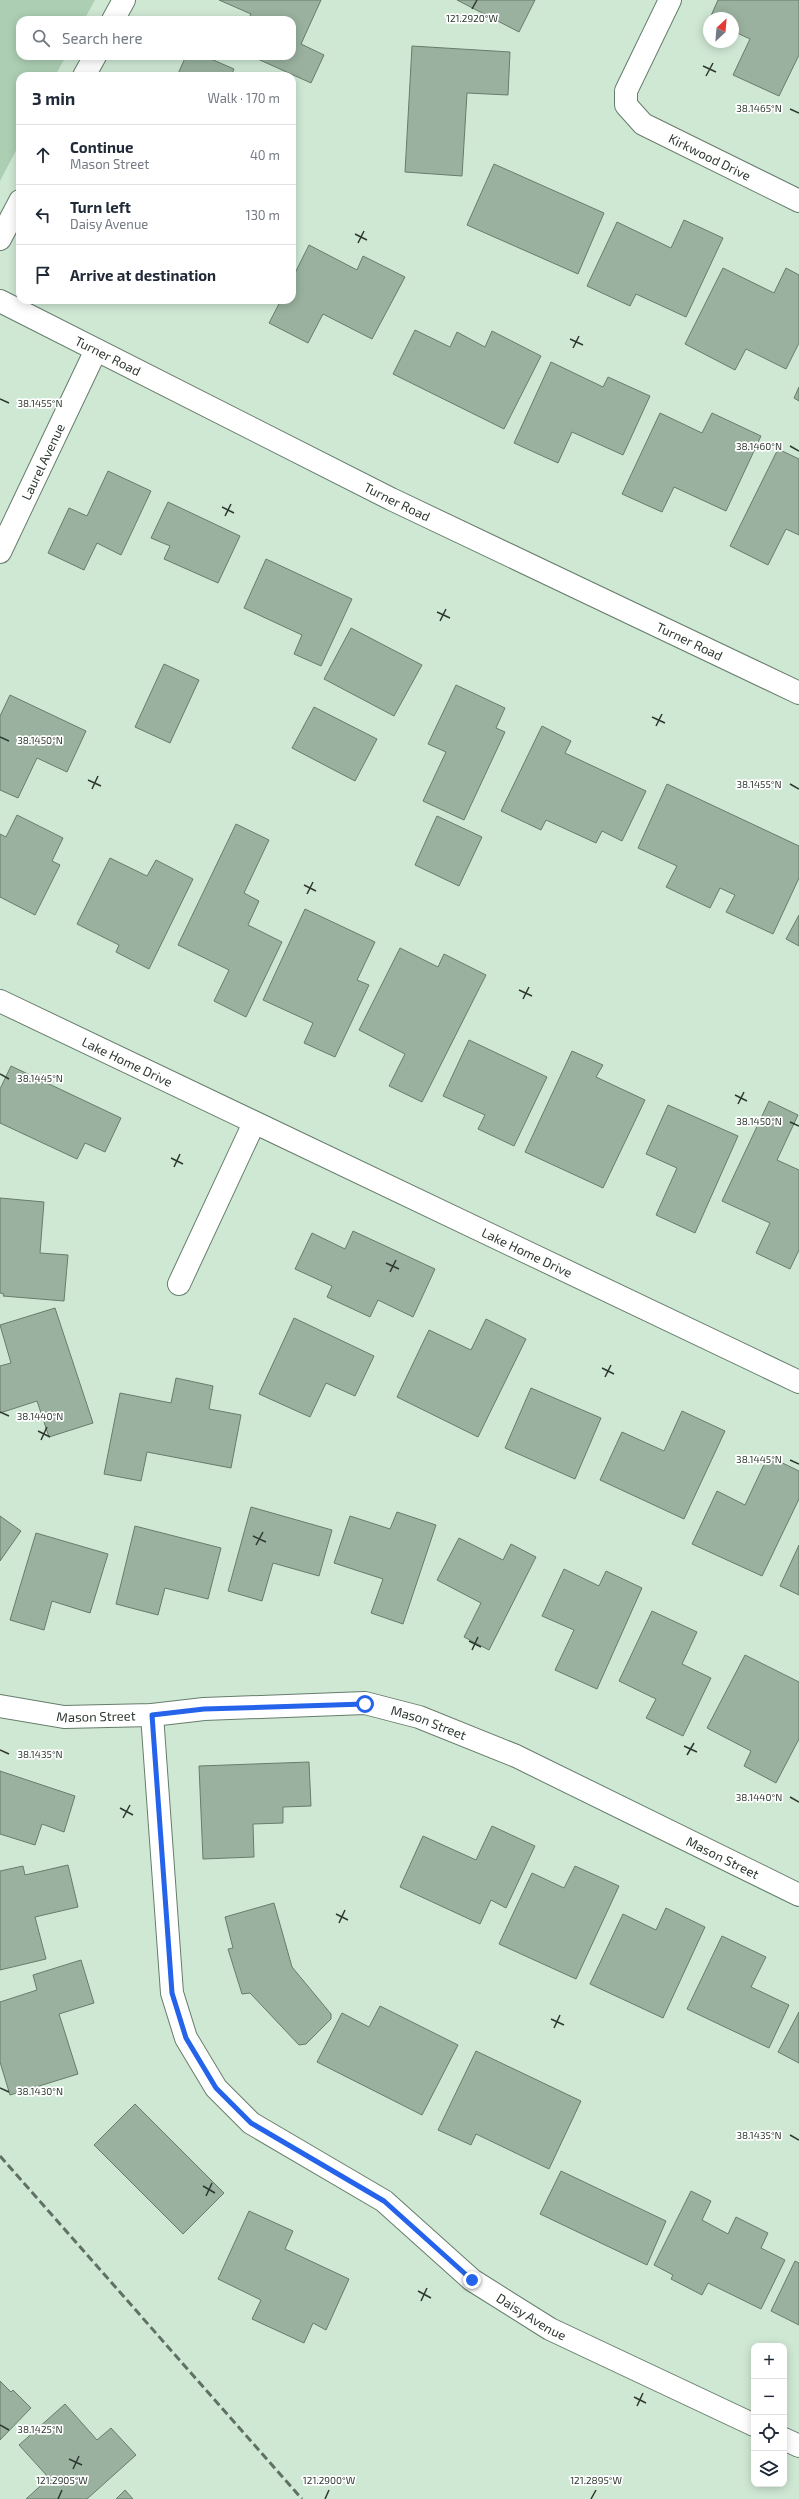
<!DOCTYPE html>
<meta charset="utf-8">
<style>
body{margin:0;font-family:"Exo 2",sans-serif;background:#f6f6f7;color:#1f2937}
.controls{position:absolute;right:12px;bottom:12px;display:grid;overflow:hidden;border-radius:8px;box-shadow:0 2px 10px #0003}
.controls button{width:36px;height:36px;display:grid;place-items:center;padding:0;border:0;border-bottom:1px solid #e0e1e3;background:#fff;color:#1f2937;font:20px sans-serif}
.compass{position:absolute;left:703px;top:12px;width:36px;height:36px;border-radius:50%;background:#fff;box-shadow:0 2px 10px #0003;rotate:26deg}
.stop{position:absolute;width:12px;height:12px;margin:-9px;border:3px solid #2563eb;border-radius:50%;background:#fff}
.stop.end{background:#2563eb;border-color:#fff;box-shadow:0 1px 4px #0008}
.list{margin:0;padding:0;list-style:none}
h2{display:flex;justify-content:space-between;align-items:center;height:52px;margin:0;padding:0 16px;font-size:17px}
h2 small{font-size:13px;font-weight:400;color:#747a83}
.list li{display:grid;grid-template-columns:26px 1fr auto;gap:12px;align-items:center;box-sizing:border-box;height:60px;padding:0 16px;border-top:1px solid #e0e1e3}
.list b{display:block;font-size:15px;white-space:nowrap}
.list p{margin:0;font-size:13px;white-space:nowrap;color:#747a83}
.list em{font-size:13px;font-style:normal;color:#747a83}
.icon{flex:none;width:22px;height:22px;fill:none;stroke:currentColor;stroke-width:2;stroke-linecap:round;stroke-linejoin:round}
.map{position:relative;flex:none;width:799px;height:2499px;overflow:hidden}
.search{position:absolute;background:#fff;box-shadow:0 2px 10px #0003;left:16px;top:16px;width:280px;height:44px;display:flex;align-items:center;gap:10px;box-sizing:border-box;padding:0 14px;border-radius:12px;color:#747a83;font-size:15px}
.panel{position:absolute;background:#fff;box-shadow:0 2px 10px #0003;left:16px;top:72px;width:280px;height:232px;border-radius:12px}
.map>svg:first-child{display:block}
.green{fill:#accfb3}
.building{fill:#99b19e;stroke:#667d6b}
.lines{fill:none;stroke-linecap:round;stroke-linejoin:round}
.minor-casing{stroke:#667d6b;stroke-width:24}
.major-casing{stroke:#667d6b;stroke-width:24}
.minor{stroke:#fff;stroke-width:22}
.major{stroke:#fff;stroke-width:22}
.rail{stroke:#617064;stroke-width:3;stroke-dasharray:8 4;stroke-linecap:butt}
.route{stroke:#2563eb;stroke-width:5}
.ticks{fill:none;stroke:#2e3830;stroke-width:1.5}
.labels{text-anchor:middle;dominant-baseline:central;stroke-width:3.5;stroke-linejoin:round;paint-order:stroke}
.street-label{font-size:13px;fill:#2e3830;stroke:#fff}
.ticks-label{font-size:10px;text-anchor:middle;fill:#2e3830;stroke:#fff;stroke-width:3.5;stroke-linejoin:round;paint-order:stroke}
</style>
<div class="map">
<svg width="799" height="2499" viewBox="0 0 799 2499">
<rect width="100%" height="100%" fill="#cfe8d4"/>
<path class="green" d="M0,0H95L84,20H20V56H66L55,76H20V143L0,181Z"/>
<path class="building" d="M219,0H321L301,44L324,55L311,83L251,56H292V20H248L251,14Z
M457,0H535L519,32Z
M718,0H799V55L779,96L733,75L750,39L733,31V18H710Z
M412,46L510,52L508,95L467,93L462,176L405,172Z
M186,56H204L234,69L231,76H177Z
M494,164L604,213L578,274L467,225Z
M684,220L723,238L686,317L636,294L630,306L587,286L617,222L671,248Z
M309,245L357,270L363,256L405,277L372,339L323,314L308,343L269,323L281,300H292V279Z
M723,268L774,293L786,268L799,275V343L786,369L746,349L735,370L685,344Z
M415,330L450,347L457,332L485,347L492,331L541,356L504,429L393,374Z
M551,362L603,387L608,377L650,396L623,455L572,432L558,463L514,443Z
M799,387V401L794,398Z
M660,413L702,433L712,413L761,436L726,511L674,487L662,512L622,494Z
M778,449L799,459V535L786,529L768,565L730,546Z
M108,471L151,491L121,555L97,543L84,570L48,553L69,508L87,516Z
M168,502L240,536L218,583L164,559L170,546L151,538Z
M266,559L352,599L321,666L294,654L302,635L244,608Z
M351,628L422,665L394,716L324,679Z
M164,664L199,680L170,743L135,727Z
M456,685L505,708L496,728L505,732L464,820L423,801L446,752L428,744Z
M10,695L86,731L67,772L37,758L18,798L0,790V716Z
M314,707L377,739L355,781L292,748Z
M542,726L571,741L565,753L646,791L622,841L602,831L596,843L546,820L541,830L501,811Z
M667,784L799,846V878L773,934L726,912L735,895L720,888L710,908L666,887L677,866L638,848Z
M17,815L63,838L52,861L60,865L35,915L0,897V834L6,837Z
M437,816L482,837L459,886L415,865Z
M236,824L269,840L244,893L259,901L248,925L282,942L246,1017L214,1001L229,970L178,945Z
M110,858L147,876L156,860L193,879L149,969L116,952L119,945L77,924Z
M305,909L375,942L357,980L369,985L335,1057L304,1043L313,1023L263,1000Z
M799,915V946L786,939Z
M400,948L438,967L444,954L486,975L422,1102L389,1086L405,1054L359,1030Z
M469,1040L547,1077L514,1146L478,1129L485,1115L443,1096Z
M572,1051L603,1065L596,1077L645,1100L603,1188L525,1152Z
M11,1066L121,1118L105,1152L85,1143L77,1159L0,1123V1089Z
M769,1101L798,1115L777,1160L799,1170V1250L790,1269L756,1253L770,1223L722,1201Z
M668,1105L738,1136L695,1233L656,1215L677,1168L646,1154Z
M0,1198L44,1202L40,1253L68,1255L64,1301L3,1296L4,1294L0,1293Z
M353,1231L435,1269L413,1317L378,1300L370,1317L327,1297L332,1286L295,1269L312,1233L345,1249Z
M55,1308L93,1423L49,1437L37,1401L0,1413V1366L11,1363L0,1325Z
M294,1318L374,1356L355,1396L326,1383L310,1417L259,1394Z
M486,1319L526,1339L478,1437L397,1397L429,1330L471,1350Z
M176,1378L213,1386L209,1409L241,1415L231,1468L147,1452L141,1481L104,1474L120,1393L171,1403Z
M531,1388L601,1418L575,1479L505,1448Z
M682,1411L725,1431L684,1519L600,1480L622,1432L664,1451Z
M768,1456L799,1471V1499L762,1576L692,1544L717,1491L745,1505Z
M251,1507L332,1530L319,1576L273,1563L262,1601L228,1591Z
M397,1512L436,1525L403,1624L371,1613L383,1579L334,1563L350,1516L390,1529Z
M0,1516L21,1531L0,1561Z
M135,1526L221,1548L208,1599L165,1588L158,1615L116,1604Z
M36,1533L108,1554L90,1613L52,1601L44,1630L10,1620Z
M459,1538L503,1560L511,1544L536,1557L489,1650L464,1637L481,1603L437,1580Z
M799,1545V1595L780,1586Z
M564,1569L599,1586L606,1571L642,1588L597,1689L555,1670L574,1630L542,1616Z
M652,1611L697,1632L682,1664L711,1678L683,1736L646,1718L656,1699L619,1681Z
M745,1655L799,1682V1739L776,1783L744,1766L751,1751L707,1728Z
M309,1762L311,1806L283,1807V1823L253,1824L254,1857L203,1859L199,1766Z
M0,1771L75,1796L64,1832L42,1824L35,1845L0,1834Z
M492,1826L535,1846L506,1908L491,1900L480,1924L400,1887L423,1836L476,1860Z
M68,1865L78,1907L35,1917L46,1959L0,1970V1871L23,1866L25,1875Z
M575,1866L619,1886L576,1979L499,1944L532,1873L564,1888Z
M274,1903L292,1967L331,2014V2019L306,2044L299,2045L250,1993L242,1994L228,1949L233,1948L225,1917Z
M666,1908L705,1927L663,2018L590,1984L623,1914L656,1930Z
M722,1936L766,1957L751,1987L789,2005L769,2048L687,2009Z
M81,1960L94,2003L59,2014L78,2074L10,2095L0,2062V2002L37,1990L33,1975Z
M380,2006L458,2045L422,2115L317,2062L342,2013L369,2027Z
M799,2012V2063L778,2052Z
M476,2051L581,2101L549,2169L476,2134L471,2145L438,2130Z
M135,2104L224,2193L183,2234L94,2145Z
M561,2171L666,2221L647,2265L540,2214Z
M691,2191L711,2201L702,2220L728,2234L736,2217L768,2233L761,2248L785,2260L761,2309L708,2283L702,2295L671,2279L673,2275L654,2265Z
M249,2211L293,2231L285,2249L349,2279L326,2330L313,2323L304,2343L252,2319L261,2300L218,2279Z
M795,2261L799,2263V2325L771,2311Z
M0,2381L11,2392L13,2390L31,2408L0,2440Z
M65,2404L97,2440L111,2428L136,2455L87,2499H26L49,2478L19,2445Z
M125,2490L133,2499H116Z"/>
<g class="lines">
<defs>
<g id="minor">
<path id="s1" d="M670,0L626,91V105L643,124L799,201"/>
<path d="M113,20L124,0"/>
<path d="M84,76L95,56"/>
<path d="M0,239L20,201"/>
<path id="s2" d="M0,552L96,350"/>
<path id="s3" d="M0,1001L799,1382"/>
<path d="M179,1284L254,1123"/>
<path id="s4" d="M0,1706L64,1717L152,1715L204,1709L365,1703L419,1717L516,1756L799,1895"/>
<path id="s5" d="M152,1715L172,1993L186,2038L216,2088L251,2123L384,2201L472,2280L550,2329L754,2425"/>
<path d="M784,2439L799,2446"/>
</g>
<g id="major">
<path id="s6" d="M0,301L391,499L799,693"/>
</g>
</defs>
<use href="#minor" class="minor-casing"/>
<use href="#major" class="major-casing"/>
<use href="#minor" class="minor"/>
<use href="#major" class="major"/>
<path class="rail" d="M0,2156L302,2499"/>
</g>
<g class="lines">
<path class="route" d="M365,1704L204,1709L152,1715L172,1993L186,2038L216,2088L251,2123L384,2201L472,2280"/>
</g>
<path class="ticks" d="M472,9L477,0M703,66L716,72M706,76L713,63M790,109L799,113M355,234L367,240M358,243L364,231M570,339L583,345M573,348L579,336M0,399L9,403M790,446L799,451M222,507L234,513M225,516L231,504M437,612L450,618M440,621L446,609M652,717L665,723M656,726L662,714M0,737L9,741M88,780L101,786M790,784L799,789M92,789L98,776M304,885L316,891M307,894L313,882M519,990L532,996M523,999L529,987M0,1074L9,1079M735,1095L747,1101M738,1104L744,1092M790,1122L799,1126M171,1158L183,1164M174,1167L180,1154M386,1263L399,1269M390,1272L396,1260M602,1368L614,1374M605,1377L611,1365M0,1412L9,1416M38,1431L50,1437M41,1440L47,1427M790,1460L799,1464M253,1536L266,1542M256,1545L263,1532M469,1641L481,1647M472,1650L478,1637M684,1746L697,1752M0,1750L9,1754M687,1755L694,1743M790,1797L799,1802M120,1808L133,1815M123,1818L130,1805M336,1914L348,1920M339,1923L345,1910M551,2019L564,2025M554,2028L560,2015M0,2088L9,2092M790,2135L799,2140M203,2186L215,2193M206,2196L212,2183M418,2291L431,2298M421,2301L427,2288M634,2397L646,2403M637,2406L643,2393M0,2425L9,2430M69,2459L82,2465M73,2469L79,2456M58,2499L62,2490M325,2499L329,2490M591,2499L596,2490"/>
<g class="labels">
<g class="street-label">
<text stroke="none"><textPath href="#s1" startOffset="215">Kirkwood Drive</textPath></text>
<text stroke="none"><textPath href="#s6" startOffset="121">Turner Road</textPath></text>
<text stroke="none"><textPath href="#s2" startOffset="100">Laurel Avenue</textPath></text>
<text stroke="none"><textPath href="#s6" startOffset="445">Turner Road</textPath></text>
<text stroke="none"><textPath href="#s6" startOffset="769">Turner Road</textPath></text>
<text stroke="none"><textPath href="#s3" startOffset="141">Lake Home Drive</textPath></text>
<text stroke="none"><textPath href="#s3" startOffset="584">Lake Home Drive</textPath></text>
<text stroke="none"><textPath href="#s4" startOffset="97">Mason Street</textPath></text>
<text stroke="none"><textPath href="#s4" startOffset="433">Mason Street</textPath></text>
<text stroke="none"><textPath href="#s4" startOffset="757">Mason Street</textPath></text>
<text stroke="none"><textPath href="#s5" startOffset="776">Daisy Avenue</textPath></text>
</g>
</g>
<g class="ticks-label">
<text x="472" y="22">121.2920°W</text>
<text x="759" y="112">38.1465°N</text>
<text x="40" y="407">38.1455°N</text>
<text x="759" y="450">38.1460°N</text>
<text x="40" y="744">38.1450°N</text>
<text x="759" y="788">38.1455°N</text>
<text x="40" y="1082">38.1445°N</text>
<text x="759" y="1125">38.1450°N</text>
<text x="40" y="1420">38.1440°N</text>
<text x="759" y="1463">38.1445°N</text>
<text x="40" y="1758">38.1435°N</text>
<text x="759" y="1801">38.1440°N</text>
<text x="40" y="2095">38.1430°N</text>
<text x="759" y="2139">38.1435°N</text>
<text x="40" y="2433">38.1425°N</text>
<text x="62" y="2484">121.2905°W</text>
<text x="329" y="2484">121.2900°W</text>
<text x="596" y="2484">121.2895°W</text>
</g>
</svg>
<div class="controls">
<button>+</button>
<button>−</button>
<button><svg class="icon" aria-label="locate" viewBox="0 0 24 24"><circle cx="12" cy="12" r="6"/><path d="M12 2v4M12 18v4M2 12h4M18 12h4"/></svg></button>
<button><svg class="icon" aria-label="layers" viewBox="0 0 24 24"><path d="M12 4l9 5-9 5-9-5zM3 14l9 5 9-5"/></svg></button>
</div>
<svg class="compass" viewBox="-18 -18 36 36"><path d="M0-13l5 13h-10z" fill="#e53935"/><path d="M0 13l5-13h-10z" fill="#747a83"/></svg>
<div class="stop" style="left:365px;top:1704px"></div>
<div class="stop end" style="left:472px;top:2280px"></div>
<div class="search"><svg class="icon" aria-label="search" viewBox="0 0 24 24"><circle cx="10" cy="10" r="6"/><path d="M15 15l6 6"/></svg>Search here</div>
<section class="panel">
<h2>3 min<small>Walk · 170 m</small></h2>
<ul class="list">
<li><svg class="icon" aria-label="ahead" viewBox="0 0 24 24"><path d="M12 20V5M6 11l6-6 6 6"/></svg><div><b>Continue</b><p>Mason Street</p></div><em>40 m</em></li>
<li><svg class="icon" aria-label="left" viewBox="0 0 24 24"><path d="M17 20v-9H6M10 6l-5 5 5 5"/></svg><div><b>Turn left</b><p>Daisy Avenue</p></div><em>130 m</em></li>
<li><svg class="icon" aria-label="arrive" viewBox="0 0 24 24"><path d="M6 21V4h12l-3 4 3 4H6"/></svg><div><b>Arrive at destination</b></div></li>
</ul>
</section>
</div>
